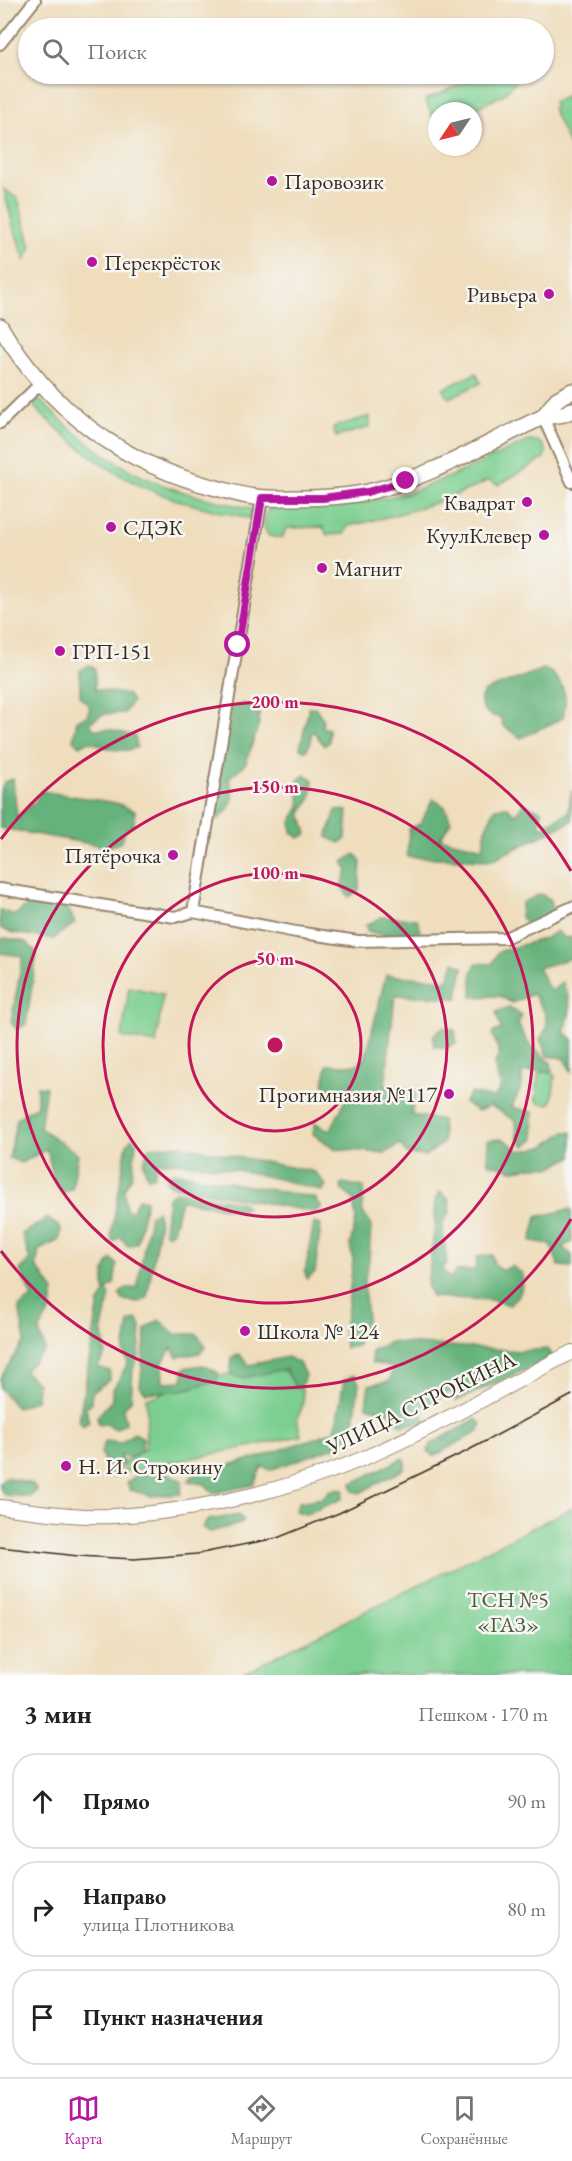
<!DOCTYPE html>
<html lang="ru">
<meta charset="utf-8">
<style>
body{margin:0;font-family:"EB Garamond",serif;background:#f6f6f6;color:#202124}
.compass{position:absolute;left:428px;top:102px;width:54px;height:54px;border-radius:50%;background:#fff;box-shadow:0 2px 4px #0004;rotate:235deg}
.stop{position:absolute;width:18px;height:18px;margin:-14px;border:4px solid #b5179e;border-radius:50%;background:#fff}
.stop.end{background:#b5179e;border-color:#fff;box-shadow:0 2px 6px #0008}
.list{margin:0;padding:0;list-style:none}
h2{display:flex;justify-content:space-between;align-items:center;height:78px;margin:0;padding:0 24px;font-size:26px}
h2 small{font-size:20px;font-weight:400;color:#757577}
.list li{display:grid;grid-template-columns:39px 1fr auto;gap:18px;align-items:center;box-sizing:border-box;height:96px;margin:0 12px 12px;padding:0 12px;border:2px solid #e0e0e0;border-radius:24px}
.list b{display:block;font-size:22px;white-space:nowrap}
.list p{margin:0;font-size:20px;white-space:nowrap;color:#757577}
.list em{font-size:20px;font-style:normal;color:#757577}
.icon{flex:none;width:33px;height:33px;fill:none;stroke:currentColor;stroke-width:2;stroke-linecap:round;stroke-linejoin:round}
.map{position:relative;flex:none;width:572px;height:1675px;overflow:hidden}
.search{position:absolute;background:#fff;box-shadow:0 2px 4px #0004;left:18px;right:18px;top:18px;height:66px;display:flex;align-items:center;gap:15px;box-sizing:border-box;padding:0 21px;border-radius:33px;color:#757577;font-size:22px}
.sheet{height:402px;background:#fff}
nav{display:flex;justify-content:space-around;align-items:center;box-sizing:border-box;height:84px;border-top:2px solid #e0e0e0;background:#fff;font-size:16px;color:#757577}
nav a{display:grid;justify-items:center;gap:3px}
nav .on{color:#b5179e}
.map>svg:first-child{display:block}
.green{fill:#7ccf91;stroke:#5c7c58;stroke-width:1.5}
.forest{fill:#65b27b;stroke:#506e4c;stroke-width:1.5}
.lines{fill:none;stroke-linecap:round;stroke-linejoin:round}
.minor-casing{stroke:#95846d;stroke-width:14}
.tertiary-casing{stroke:#95846d;stroke-width:16}
.secondary-casing{stroke:#95846d;stroke-width:18}
.minor{stroke:#fff;stroke-width:10}
.tertiary{stroke:#fff;stroke-width:14}
.secondary{stroke:#fff;stroke-width:15}
.tram{stroke:#3b2a1e;stroke-width:1.5}
.route{stroke:#b5179e;stroke-width:8}
.ring{fill:none;stroke:#c2185b;stroke-width:3}
.poi-dot{fill:#b5179e;stroke:#f6f6f2;stroke-width:2}
.labels{text-anchor:middle;dominant-baseline:central;stroke-width:5;stroke-linejoin:round;paint-order:stroke}
.poi-label{font-size:22px;fill:#3b2a1e;stroke:#f6f6f2;text-anchor:start}
.street-label{font-size:22px;fill:#3b2a1e;stroke:#f6f6f2}
.park-label{font-size:22px;fill:#4e5c40;stroke:#f6f6f2}
.centre{fill:#c2185b;stroke:#f6f6f2;stroke-width:3}
.ring-label{font-size:18px;text-anchor:middle;font-weight:bold;fill:#c2185b;stroke:#f6f6f2;stroke-width:5;stroke-linejoin:round;paint-order:stroke}
</style>
<div class="map">
<svg width="572" height="1675" viewBox="0 0 572 1675">
<rect width="100%" height="100%" fill="#f6f6f2"/>
<filter id="ink" filterUnits="userSpaceOnUse"><feTurbulence type="fractalNoise" baseFrequency=".0167" numOctaves="2"/><feDisplacementMap in="SourceGraphic" scale="12" xChannelSelector="R" yChannelSelector="G"/><feConvolveMatrix kernelMatrix="1 2 1 2 8 2 1 2 1" color-interpolation-filters="sRGB"/></filter>
<filter id="wash" filterUnits="userSpaceOnUse"><feTurbulence type="fractalNoise" baseFrequency=".008" numOctaves="4" result="noise"/><feDisplacementMap in="SourceGraphic" scale="24" xChannelSelector="R" yChannelSelector="G"/><feGaussianBlur stdDeviation="1.35" result="paint"/><feColorMatrix in="noise" values="0 0 0 0 0 0 0 0 0 0 0 0 0 0 0 0 0 1.4 0 .05"/><feComposite in="paint" operator="in"/></filter>
<g filter="url(#wash)">
<rect width="100%" height="100%" fill="#efddbc"/>
<path class="green" d="M486,74H522L503,95L470,111H437V126L425,100Z
M572,93V152L552,108L555,107L553,102Z
M4,189L18,199L31,247L25,261L13,226Z
M476,373L481,383L449,398L443,389Z
M38,400L42,402C75,435 115,467 160,484C189,495 219,502 249,508L252,511L251,516L248,518C201,508 150,496 110,469C83,452 59,431 35,408L34,403Z
M370,416V427L336,437L333,427Z
M528,441H537L543,445L546,452L543,459L498,485L489,480C444,503 397,516 348,526L344,534L327,535L323,527L287,528L282,538L269,536C262,528 264,517 269,508L350,505L409,493L456,474Z
M129,987L163,994L156,1044L122,1037Z
M542,1072L552,1073L555,1076L552,1101L549,1104L539,1103L536,1100L538,1075Z
M262,1367C285,1368 305,1377 303,1403C302,1409 300,1412 298,1417C297,1423 300,1430 301,1436L124,1472V1462L145,1449L147,1414L146,1398L156,1396L172,1387Z
M572,1508V1675H238Z"/>
<path class="forest" d="M89,665L95,669V689L128,695L132,702L124,713L103,714L90,722L93,729H109L135,736L137,747C121,755 105,747 89,741L80,746L73,740L77,720L87,716L90,707L80,696V671Z
M543,669C554,671 564,686 565,697C566,703 564,711 563,718L521,738L503,726L501,718C489,716 479,711 481,697L485,691Z
M243,703L259,710V723L246,763L229,778C236,798 233,807 217,821L218,785L232,708Z
M315,707L323,719L322,727L329,729V742L324,746L314,731L311,734V742L306,751L300,748L309,708Z
M305,775L313,780L311,798L301,813L307,834L299,838L292,832L291,822L300,807L298,780Z
M13,779L17,817L35,802L41,791L116,803L135,811L134,824L126,829L121,842L109,847L0,828V793L4,782Z
M572,790V821L492,860L407,857L409,829L420,824L433,799L445,807L451,822L440,838L483,848L486,828L495,808L508,807L515,815L523,804L542,811L539,828L568,813Z
M336,810L348,811L346,839L340,843L327,837Z
M355,854L361,861L359,890L349,897L341,886L348,870L343,862Z
M540,894L550,899L553,913L529,926L520,916L522,903Z
M32,902L68,908L75,923L53,939L13,933L0,928V910L15,915Z
M382,917L417,919L421,931C405,939 384,936 367,931L366,925Z
M556,931L565,938L572,937V958L538,968L551,992L562,982C572,1004 572,1009 564,1032L572,1038V1072L563,1058L547,1056L540,1039L547,1028L545,1013L533,994L512,1003L500,996L472,997V973L476,963L492,964L498,952L546,938Z
M5,938L26,942L37,953L26,1024L17,1030L11,1022L23,956L0,953V940Z
M454,962L463,967L458,998L395,995L385,1085L416,1091L411,1115L442,1120L443,1143L425,1156L407,1154L400,1144L385,1153L336,1149L313,1134L315,1123L330,1131L345,1101L323,1085L327,1065H356L365,1059L386,975L448,980Z
M509,1007L522,1015L518,1024L528,1043L551,1063L552,1071L522,1072V1085L512,1107L533,1112L534,1140L524,1146L517,1137L516,1121L491,1106L478,1111L464,1103L471,1093L494,1098L501,1086L494,1064L500,1055L492,1033L501,1029L496,1012Z
M443,1027L455,1030L456,1043L447,1048L434,1046L433,1036Z
M37,1086L46,1087L40,1128L78,1154L72,1189L63,1193L54,1181L47,1149L21,1163L9,1158L17,1118L37,1106Z
M565,1132H572V1157L550,1168L543,1166L513,1170L488,1163V1140L503,1139L521,1151L543,1147Z
M132,1138L136,1143L132,1176L124,1189L126,1209L132,1212L138,1199L146,1201L137,1243L128,1246L120,1237L113,1242L111,1236L127,1144Z
M179,1145L315,1172L326,1185L323,1191C269,1176 212,1162 157,1162L154,1177L148,1178L143,1164L149,1147Z
M174,1172L315,1198L322,1208L313,1212L169,1185L166,1178Z
M342,1183L364,1187L362,1211L371,1225L369,1260L364,1283L367,1319L359,1333L357,1346L345,1348L343,1328L347,1315L353,1260L350,1245L356,1219L353,1199L341,1189Z
M177,1191L243,1203L246,1207L241,1211L181,1200L173,1231L167,1235L164,1231L168,1197Z
M440,1192L449,1199L450,1213L442,1223L447,1263L442,1270L450,1279L456,1271L475,1270L477,1257L492,1255L494,1264L502,1271L512,1266L523,1274L521,1291L510,1305L491,1300L433,1297L427,1287L435,1226V1200Z
M571,1209L572,1242L562,1247L572,1255V1267L559,1266L550,1244L531,1241L537,1217Z
M157,1211L159,1225L147,1298L140,1302L123,1300L119,1294L127,1288H137L150,1215Z
M47,1218L61,1228L60,1240L39,1250L36,1266L54,1291L51,1309L39,1331L45,1350L24,1371L37,1383L36,1400L16,1408L0,1388V1378L25,1341L19,1307L32,1298L20,1270L30,1260L22,1234Z
M314,1223L321,1225L315,1272L307,1279L305,1272Z
M112,1259L117,1265L114,1284L107,1290L110,1295L102,1328L106,1353L98,1367L110,1371L109,1380L92,1392V1403L86,1408L89,1422L83,1426L79,1420L99,1303L105,1293C103,1283 103,1266 112,1259Z
M137,1319L141,1326L139,1356L133,1369L131,1400L123,1409L126,1423L116,1429L106,1424L99,1425L97,1417L112,1400V1391L128,1363L124,1352L129,1322Z
M159,1320L175,1334H197L206,1346L200,1353L177,1357L171,1348L162,1364L163,1382L182,1381L184,1368L203,1365L219,1373L216,1381L183,1390L146,1393L140,1386L146,1329Z
M390,1342L522,1351L548,1349L552,1355L536,1365L456,1401L451,1391L421,1411L426,1421L402,1426L389,1412L366,1406L369,1385L390,1381L393,1367L372,1363L371,1351Z
M239,1354L249,1365L288,1357L299,1363L305,1375L301,1387L296,1388L285,1369L242,1378L230,1375L232,1358Z
M354,1375L359,1383L353,1432L340,1445L270,1470L262,1467L253,1485L213,1493L205,1484L188,1482L194,1474L260,1457L335,1431L344,1380Z
M476,1419L481,1424L479,1431L434,1456L428,1451L431,1444Z
M134,1433L143,1438L141,1451L131,1457L120,1456L123,1463L113,1478L107,1473L101,1451L106,1441L120,1443Z
M403,1458L406,1462L404,1469L360,1493L353,1491L351,1484Z
M166,1472L182,1481L181,1494L151,1496L130,1490L127,1483L137,1474Z
M6,1477L33,1484L37,1490L29,1497L5,1495L0,1488V1482Z
M340,1488L344,1491L342,1499L306,1514L295,1511L299,1502L323,1498L329,1491Z
M238,1515L244,1520L240,1524L210,1532L202,1527L208,1520Z"/>
</g>
<g filter="url(#ink)">
<g class="lines">
<defs>
<path id="minor" d="M0,44L35,0
M543,417L572,482
M0,423L41,383
M0,889L175,917L193,912L296,932L358,941L505,938L572,907
M193,912L262,498"/>
<path id="tertiary" d="M0,1507C37,1511 76,1518 113,1516C197,1512 293,1489 369,1456C439,1425 505,1387 572,1352"/>
<path id="secondary" d="M0,326C50,411 124,465 220,489C231,492 243,496 255,497C268,499 282,498 296,498C320,498 345,497 368,492C430,478 486,443 543,417L564,414L572,410
M543,417L557,399L572,391"/>
</defs>
<use href="#minor" class="minor-casing"/>
<use href="#tertiary" class="tertiary-casing"/>
<use href="#secondary" class="secondary-casing"/>
<use href="#minor" class="minor"/>
<use href="#tertiary" class="tertiary"/>
<use href="#secondary" class="secondary"/>
<path class="tram" d="M0,1547L78,1556L134,1559L197,1554L277,1538L339,1513L465,1452L572,1395"/>
</g>
</g>
<g class="lines" filter="url(#ink)">
<path class="route" d="M238,645L262,498H323L367,492L406,481"/>
</g>
<g class="ring">
<circle cx="275" cy="1045" r="86"/>
<circle cx="275" cy="1045" r="172"/>
<circle cx="275" cy="1045" r="258"/>
<path d="M571 1219A343 343 0 0 1 1 1251M1 839A343 343 0 0 1 571 871"/>
</g>
<g class="poi-dot">
<circle cx="272" cy="181" r="6"/>
<circle cx="92" cy="262" r="6"/>
<circle cx="549" cy="294" r="6"/>
<circle cx="527" cy="502" r="6"/>
<circle cx="111" cy="527" r="6"/>
<circle cx="544" cy="535" r="6"/>
<circle cx="322" cy="568" r="6"/>
<circle cx="60" cy="651" r="6"/>
<circle cx="173" cy="855" r="6"/>
<circle cx="449" cy="1094" r="6"/>
<circle cx="245" cy="1331" r="6"/>
<circle cx="66" cy="1466" r="6"/>
</g>
<g class="labels">
<g class="poi-label">
<text x="284" y="181">Паровозик</text>
<text x="104" y="262">Перекрёсток</text>
<text x="537" y="294" text-anchor="end">Ривьера</text>
<text x="515" y="502" text-anchor="end">Квадрат</text>
<text x="123" y="527">СДЭК</text>
<text x="532" y="535" text-anchor="end">КуулКлевер</text>
<text x="334" y="568">Магнит</text>
<text x="72" y="651">ГРП-151</text>
<text x="161" y="855" text-anchor="end">Пятёрочка</text>
<text x="437" y="1094" text-anchor="end">Прогимназия №117</text>
<text x="257" y="1331">Школа № 124</text>
<text x="78" y="1466">Н. И. Строкину</text>
</g>
<g class="street-label">
<text transform="translate(421 1403) rotate(-26)">УЛИЦА СТРОКИНА</text>
</g>
<g class="park-label">
<text x="508" y="1599">ТСН №5<tspan x="508" dy="25">«ГАЗ»</tspan></text>
</g>
</g>
<circle cx="275" cy="1045" r="9" class="centre"/>
<g class="ring-label">
<text x="275" y="708">200 m</text>
<text x="275" y="793">150 m</text>
<text x="275" y="879">100 m</text>
<text x="275" y="965">50 m</text>
</g>
</svg>
<svg class="compass" viewBox="-18 -18 36 36"><path d="M0-13l5 13h-10z" fill="#e53935"/><path d="M0 13l5-13h-10z" fill="#757577"/></svg>
<div class="stop" style="left:238px;top:645px"></div>
<div class="stop end" style="left:406px;top:481px"></div>
<div class="search"><svg class="icon" aria-label="search" viewBox="0 0 24 24"><circle cx="10" cy="10" r="6"/><path d="M15 15l6 6"/></svg>Поиск</div>
</div>
<section class="sheet">
<h2>3 мин<small>Пешком · 170 m</small></h2>
<ul class="list">
<li><svg class="icon" aria-label="ahead" viewBox="0 0 24 24"><path d="M12 20V5M6 11l6-6 6 6"/></svg><div><b>Прямо</b></div><em>90 m</em></li>
<li><svg class="icon" aria-label="right" viewBox="0 0 24 24"><path d="M7 20v-9h11M14 6l5 5-5 5"/></svg><div><b>Направо</b><p>улица Плотникова</p></div><em>80 m</em></li>
<li><svg class="icon" aria-label="arrive" viewBox="0 0 24 24"><path d="M6 21V4h12l-3 4 3 4H6"/></svg><div><b>Пункт назначения</b></div></li>
</ul>
</section>
<nav>
<a class="on"><svg class="icon" aria-label="map" viewBox="0 0 24 24"><path d="M3 6l6-2 6 2 6-2v14l-6 2-6-2-6 2zM9 4v14M15 6v14"/></svg>Карта</a>
<a><svg class="icon" aria-label="directions" viewBox="0 0 24 24"><path d="M12 3l9 9-9 9-9-9zM9 14v-3h6M13 9l2 2-2 2"/></svg>Маршрут</a>
<a><svg class="icon" aria-label="saved" viewBox="0 0 24 24"><path d="M7 4h10v16l-5-4-5 4z"/></svg>Сохранённые</a>
</nav>
